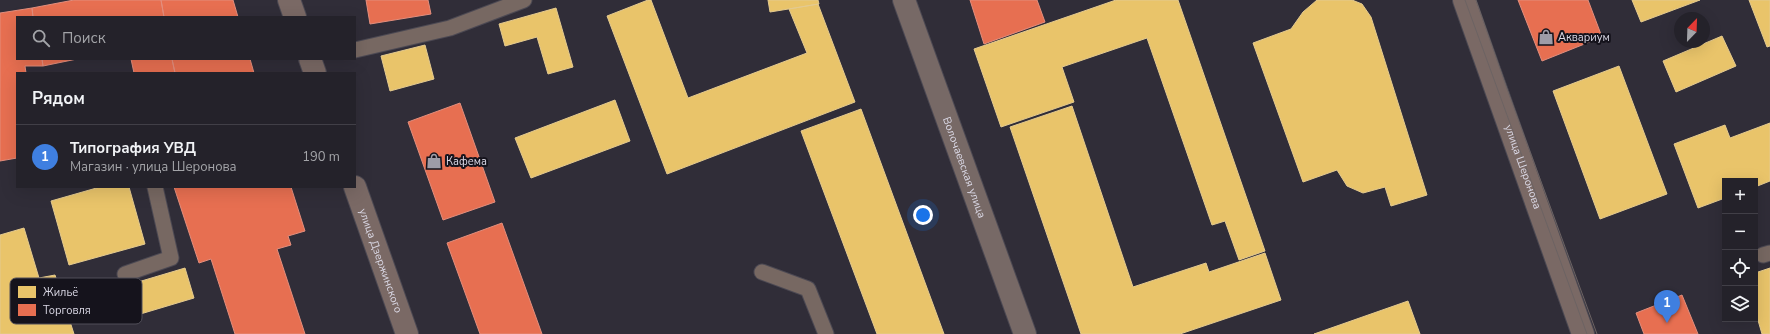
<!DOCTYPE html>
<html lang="ru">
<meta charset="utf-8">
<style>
body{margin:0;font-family:"Nunito Sans",sans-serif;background:#302f36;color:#f1f3f6}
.controls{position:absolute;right:12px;bottom:12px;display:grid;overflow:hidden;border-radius:0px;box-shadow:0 4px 16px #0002}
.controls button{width:36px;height:36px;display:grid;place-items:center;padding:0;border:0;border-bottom:1px solid #413f47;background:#24222a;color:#f1f3f6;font:20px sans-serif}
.compass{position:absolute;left:1674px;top:12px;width:36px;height:36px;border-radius:50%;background:#24222a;box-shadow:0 4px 16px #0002;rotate:23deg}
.you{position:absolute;left:923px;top:215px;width:14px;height:14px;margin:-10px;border:3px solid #fff;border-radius:50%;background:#1a73e8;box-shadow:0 0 0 6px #1a73e833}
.badge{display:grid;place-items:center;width:26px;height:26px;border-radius:50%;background:#9e9ca8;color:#fff;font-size:13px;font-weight:700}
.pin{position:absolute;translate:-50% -33px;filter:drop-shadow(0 1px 2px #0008)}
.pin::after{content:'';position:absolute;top:21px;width:14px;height:12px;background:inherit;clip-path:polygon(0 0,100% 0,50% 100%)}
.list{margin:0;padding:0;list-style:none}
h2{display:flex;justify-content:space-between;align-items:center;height:52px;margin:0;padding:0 16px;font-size:17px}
h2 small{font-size:13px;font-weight:400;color:#a3a4a8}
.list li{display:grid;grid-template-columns:26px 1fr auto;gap:12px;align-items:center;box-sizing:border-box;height:64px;padding:0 16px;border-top:1px solid #413f47}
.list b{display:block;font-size:15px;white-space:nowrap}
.list p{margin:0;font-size:13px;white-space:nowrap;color:#a3a4a8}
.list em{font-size:13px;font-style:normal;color:#a3a4a8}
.icon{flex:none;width:22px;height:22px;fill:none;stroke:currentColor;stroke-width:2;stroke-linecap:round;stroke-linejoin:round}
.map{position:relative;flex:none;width:1770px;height:334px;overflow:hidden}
.search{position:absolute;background:#24222a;box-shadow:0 4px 16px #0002;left:16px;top:16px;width:340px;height:44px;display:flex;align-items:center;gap:10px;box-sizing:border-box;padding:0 14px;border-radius:0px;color:#a3a4a8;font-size:15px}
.panel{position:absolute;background:#24222a;box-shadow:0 4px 16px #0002;left:16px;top:72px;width:340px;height:116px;border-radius:0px}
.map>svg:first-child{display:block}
.homes{fill:#e9c46a;stroke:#e4ca8f}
.shops{fill:#e76f51;stroke:#e38e7d}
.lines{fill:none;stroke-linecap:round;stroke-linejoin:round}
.lane-casing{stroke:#4c4953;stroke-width:17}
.secondary-casing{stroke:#4c4953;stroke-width:24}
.primary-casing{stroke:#4c4953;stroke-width:24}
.lane{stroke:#776862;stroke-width:15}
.secondary{stroke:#7a6965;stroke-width:22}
.primary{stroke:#776966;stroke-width:22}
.tram{stroke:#6c6363;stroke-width:1}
.labels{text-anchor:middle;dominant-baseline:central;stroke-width:4;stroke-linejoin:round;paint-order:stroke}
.poi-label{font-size:11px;fill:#dad8e5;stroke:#15131c;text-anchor:start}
.street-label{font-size:11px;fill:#dad8e5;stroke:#15131c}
.key{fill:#15131c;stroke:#504e58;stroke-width:1}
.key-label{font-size:11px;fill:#dad8e5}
</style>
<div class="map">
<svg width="1770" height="334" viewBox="0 0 1770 334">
<rect width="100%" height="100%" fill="#302d38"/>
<path class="homes" d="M648,0H651L688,98L807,53L789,9L818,4L855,102L667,174L607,16Z
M768,0H818L819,4L770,12Z
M1116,0H1178L1265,251L1239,260L1225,221L1212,225L1147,38L1062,67L1074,102L1001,127L974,49Z
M1317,0H1352L1362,4L1371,17L1427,195L1391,206L1385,187L1363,193L1347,186L1337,170L1303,182L1253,43L1291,29L1303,12Z
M1632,0H1700L1641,22Z
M1749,0H1770V46L1767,47Z
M556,8L573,67L548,74L537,37L505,46L499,24Z
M1722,36L1736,66L1676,92L1663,61Z
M425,45L434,79L390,91L381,56Z
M1619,66L1667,194L1600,219L1553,91Z
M615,100L630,141L531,178L515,138Z
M1072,106L1133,287L1206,263L1209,272L1265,253L1281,300L1180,334H1081L1010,127Z
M861,109L944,334H877L801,131Z
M1770,123V181L1755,187V181H1725V198L1698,208L1674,144L1725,125L1730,138Z
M100,187H129L145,244L69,265L51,201Z
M24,228L39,278L55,275L74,334H0V235Z
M185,268L194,298L127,318L118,288Z
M1770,268V334H1762L1755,310V273Z
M1408,301L1420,334H1314Z"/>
<path class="shops" d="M74,0H161L164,17H33L32,8Z
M161,0H233L238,17H164Z
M366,0H428L431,14L370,24Z
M970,0H1037L1045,22L984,44Z
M1518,0H1588L1602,37L1542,61Z
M32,8L33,17H17V59H42L43,66H25L26,73H17V158L0,161V13Z
M42,59H77L43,66Z
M131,59H172L175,73H134Z
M172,59H250L254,73H175Z
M460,103L495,202L443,220L408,122Z
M174,187H291L305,231L288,236L291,245L277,249L305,334H235L211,259L199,263Z
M502,223L542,334H480L447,243Z
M1682,295L1698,334H1644L1636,313Z"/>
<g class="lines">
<defs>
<path id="lane" d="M355,50L450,28L524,0
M1763,255L1770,253
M762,272L808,289L826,334
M125,274L171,258L155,187"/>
<g id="secondary">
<path d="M289,0L295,17"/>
<path id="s1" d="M1464,0L1583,334"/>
<path d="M310,59L315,73"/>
<path id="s2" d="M355,187L407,334"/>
</g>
<g id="primary">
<path id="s3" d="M904,0L1025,334"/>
</g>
</defs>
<use href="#lane" class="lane-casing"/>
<use href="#secondary" class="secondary-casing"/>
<use href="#primary" class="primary-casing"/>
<use href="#lane" class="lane"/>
<use href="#secondary" class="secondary"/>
<use href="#primary" class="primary"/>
<path class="tram" d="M1465,0L1587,334
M1476,0L1507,89L1597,334"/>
</g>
<defs>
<symbol id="shop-bare" viewBox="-9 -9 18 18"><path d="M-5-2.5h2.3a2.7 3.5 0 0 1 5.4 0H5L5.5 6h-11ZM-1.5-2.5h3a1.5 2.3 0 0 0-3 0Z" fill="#9e9ca8" stroke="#15131c" stroke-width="2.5" paint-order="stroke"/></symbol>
</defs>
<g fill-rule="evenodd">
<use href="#shop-bare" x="1535" y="26" width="22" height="22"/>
<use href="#shop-bare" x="423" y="150" width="22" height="22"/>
</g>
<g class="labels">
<g class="poi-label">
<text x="1558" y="37">Аквариум</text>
<text x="446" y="161">Кафема</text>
</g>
<g class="street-label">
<text stroke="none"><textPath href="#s3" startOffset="178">Волочаевская улица</textPath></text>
<text stroke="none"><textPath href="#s1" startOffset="177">улица Шеронова</textPath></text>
<text stroke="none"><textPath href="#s2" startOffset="78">улица Дзержинского</textPath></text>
</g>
</g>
<rect x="10" y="278" width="132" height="46" rx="6" class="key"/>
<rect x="18" y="286" width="18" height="12" fill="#e9c46a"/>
<rect x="18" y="304" width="18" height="12" fill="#e76f51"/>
<g class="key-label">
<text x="43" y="296">Жильё</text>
<text x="43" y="314">Торговля</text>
</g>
</svg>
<div class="controls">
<button>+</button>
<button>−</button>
<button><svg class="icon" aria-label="locate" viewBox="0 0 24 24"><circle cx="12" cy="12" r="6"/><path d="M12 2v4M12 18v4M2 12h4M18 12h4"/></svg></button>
<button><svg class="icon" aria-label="layers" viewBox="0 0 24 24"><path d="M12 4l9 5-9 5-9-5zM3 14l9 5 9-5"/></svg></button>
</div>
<svg class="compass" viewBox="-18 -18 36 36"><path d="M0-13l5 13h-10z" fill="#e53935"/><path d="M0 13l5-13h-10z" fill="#a3a4a8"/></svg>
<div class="you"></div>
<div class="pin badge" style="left:1667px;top:323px;background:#3f7fe0">1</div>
<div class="search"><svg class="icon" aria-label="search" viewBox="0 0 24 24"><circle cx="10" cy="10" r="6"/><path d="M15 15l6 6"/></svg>Поиск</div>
<section class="panel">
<h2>Рядом<small></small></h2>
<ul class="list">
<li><span class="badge" style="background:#3f7fe0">1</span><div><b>Типография УВД</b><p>Магазин · улица Шеронова</p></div><em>190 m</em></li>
</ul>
</section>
</div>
